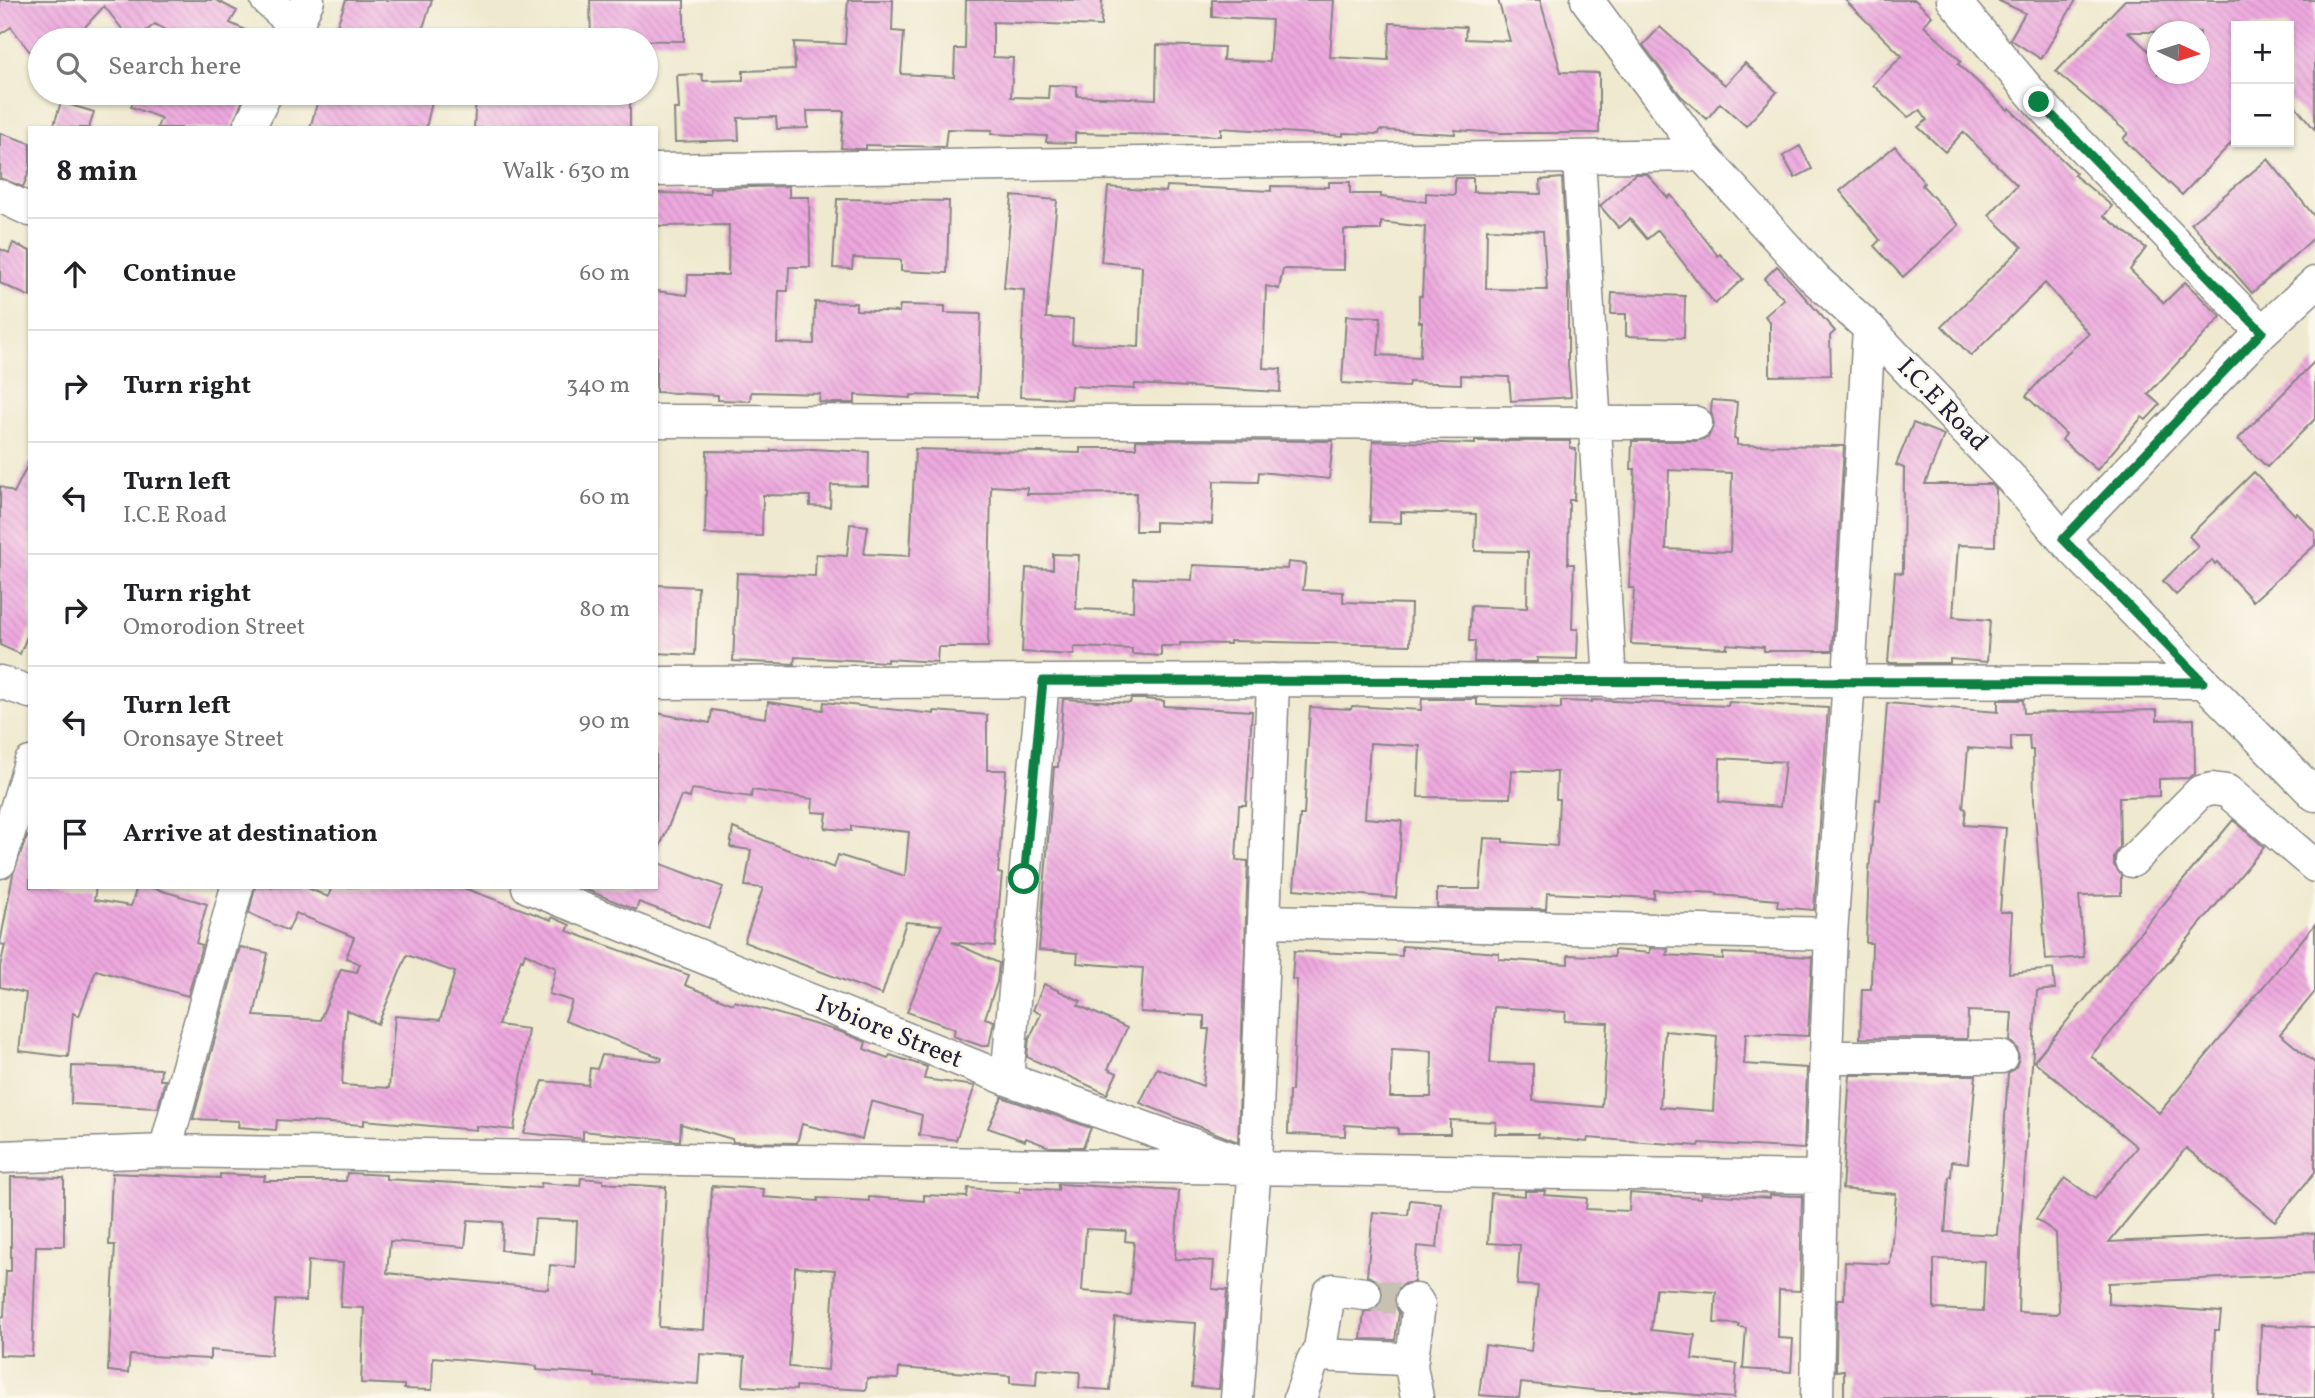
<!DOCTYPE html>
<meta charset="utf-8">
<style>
body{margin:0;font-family:Vollkorn,serif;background:#f2f2f2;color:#202124}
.controls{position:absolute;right:21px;top:21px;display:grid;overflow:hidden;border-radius:0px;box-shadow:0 2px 5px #0004}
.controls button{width:63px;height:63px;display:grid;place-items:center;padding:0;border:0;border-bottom:2px solid #e0e0e0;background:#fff;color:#202124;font:35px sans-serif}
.compass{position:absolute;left:2147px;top:21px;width:63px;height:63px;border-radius:50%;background:#fff;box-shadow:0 2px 5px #0004;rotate:94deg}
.stop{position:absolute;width:21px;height:21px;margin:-16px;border:5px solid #0b8043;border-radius:50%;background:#fff}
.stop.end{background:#0b8043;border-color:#fff;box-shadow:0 2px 7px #0008}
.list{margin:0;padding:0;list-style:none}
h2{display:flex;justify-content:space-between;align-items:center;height:91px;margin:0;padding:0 28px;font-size:30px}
h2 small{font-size:23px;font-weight:400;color:#757577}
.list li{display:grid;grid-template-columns:46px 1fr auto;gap:21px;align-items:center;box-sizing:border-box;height:112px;padding:0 28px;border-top:2px solid #e0e0e0}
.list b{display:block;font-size:26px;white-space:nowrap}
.list p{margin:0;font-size:23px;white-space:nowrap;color:#757577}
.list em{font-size:23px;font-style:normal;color:#757577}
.icon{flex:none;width:38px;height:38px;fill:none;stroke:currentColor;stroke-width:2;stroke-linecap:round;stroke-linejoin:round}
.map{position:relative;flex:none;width:2315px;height:1398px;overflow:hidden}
.search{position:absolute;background:#fff;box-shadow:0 2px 5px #0004;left:28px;top:28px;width:630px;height:77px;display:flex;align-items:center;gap:18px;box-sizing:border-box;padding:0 24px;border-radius:38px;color:#757577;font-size:26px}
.panel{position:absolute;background:#fff;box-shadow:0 2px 5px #0004;left:28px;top:126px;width:630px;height:763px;border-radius:0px}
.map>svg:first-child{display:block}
.building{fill:url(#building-back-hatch);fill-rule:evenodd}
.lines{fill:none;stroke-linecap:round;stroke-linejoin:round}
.minor-tunnel{stroke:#c6c1b1;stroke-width:32;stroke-dasharray:32 16;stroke-linecap:butt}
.minor-casing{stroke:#888685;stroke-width:35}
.minor{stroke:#fff;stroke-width:32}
.route{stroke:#0b8043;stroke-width:9}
.labels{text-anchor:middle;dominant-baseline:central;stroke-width:5;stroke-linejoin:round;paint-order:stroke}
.street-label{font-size:26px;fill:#22223b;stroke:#fbf7ec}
</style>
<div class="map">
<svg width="2315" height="1398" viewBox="0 0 2315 1398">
<defs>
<pattern id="building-back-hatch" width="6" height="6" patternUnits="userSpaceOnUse" patternTransform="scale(1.75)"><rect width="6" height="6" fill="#eda8de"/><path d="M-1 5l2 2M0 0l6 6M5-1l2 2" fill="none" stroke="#cb90bf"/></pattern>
</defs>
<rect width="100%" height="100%" fill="#fbf7ec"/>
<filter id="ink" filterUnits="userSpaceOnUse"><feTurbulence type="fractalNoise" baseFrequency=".0143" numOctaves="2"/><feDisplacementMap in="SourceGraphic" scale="14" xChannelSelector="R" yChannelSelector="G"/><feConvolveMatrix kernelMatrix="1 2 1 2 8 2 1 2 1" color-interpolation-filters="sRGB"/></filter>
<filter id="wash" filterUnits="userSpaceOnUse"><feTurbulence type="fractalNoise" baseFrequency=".00686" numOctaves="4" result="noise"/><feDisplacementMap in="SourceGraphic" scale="28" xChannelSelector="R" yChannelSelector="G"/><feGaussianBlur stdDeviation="1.57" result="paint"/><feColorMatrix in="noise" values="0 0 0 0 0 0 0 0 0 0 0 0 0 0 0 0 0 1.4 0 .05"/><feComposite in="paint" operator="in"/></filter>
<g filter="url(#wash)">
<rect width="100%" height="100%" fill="#efe9cf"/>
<g id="blocks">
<path class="building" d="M0,0H216L237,11L230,23L267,40H184L155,24L135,40H131L104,6L73,40H60L54,34L46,40H40V45L30,52L11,27L0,34Z
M346,0H432L419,40H332Z
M590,0H684V41L591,40Z
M848,0H893L892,31L904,32L901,74L954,77L955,49H965L966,0H1102L1101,26L993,22V57L1013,58L1011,97L1048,98L1049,85L1077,86V96L1156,99L1157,45L1224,47L1223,60L1269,62L1272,20L1212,17V0H1334L1330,57L1388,60L1390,23L1466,27L1465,39L1510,41L1498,0H1540L1561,72L1599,73V133H1500L1455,130V134L1380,130L1379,134L1343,133V136L1221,128V136L1075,133V143L1046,142L1047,136L991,134L992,130L947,129L945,147L866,145V149H856L841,148L844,111H807L808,128L777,129L776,117L738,118L739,140L675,142L674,109H679L677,75L702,74L703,81L743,80V71L795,69L794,42L845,44Z
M1845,0H1915L1932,16L1924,25L1961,61L1958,64L2008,110L2009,108L2076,173L2074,175L2112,206L2104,216L2146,248L2130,270L2164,303L2185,282L2221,317L2148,394L2160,405L2146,420L2142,417L2097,470L2062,440L2066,434L2026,396L2057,362L2089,334L2045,283L1971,356L1942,326L2022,247L1989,215L2017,185L1963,132L1945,152L1918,127L1927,120L1920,110L1908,117L1873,85L1902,56Z
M1997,0H2076L2041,59L2010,39L2025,13Z
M2125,0H2315V130L2289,98V26H2236V138L2182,195L2123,139L2128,133L2056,72ZM2128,32H2200V74H2158V59Z
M1660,27L1725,85L1745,63L1777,92L1746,126L1720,103L1707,119L1681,96L1643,45Z
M136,93H246L231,128H157L161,118L131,107Z
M320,93H434L426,128H310Z
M476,93H630V128H474Z
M61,102L94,112L89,128H53Z
M0,133L30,143V169L23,187L0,178Z
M1800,146L1812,169L1795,178L1783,156Z
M1895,146L1924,183L1922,185L1959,225L1903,277L1874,246L1880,240L1840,191Z
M2268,159L2315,217V237L2252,293L2191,223Z
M1635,174H1647L1668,198L1671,195L1718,256L1720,254L1743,279L1715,304L1658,230L1647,239L1630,219L1619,228L1600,206Z
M1455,178H1473V192L1541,194L1540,180L1562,178L1568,280V365L1571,397L1511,401L1509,377L1461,375V384L1409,382L1408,387L1342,383L1346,316L1381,317L1378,355L1420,357L1422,322H1419V296H1422L1425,227L1381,222V230H1344V270L1283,269L1279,289L1266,286L1263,368L1281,369L1280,392L1135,384L1134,389L1071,386L1070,399L1020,397L1024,290L1004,288L1012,196L1057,200L1046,318L1073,319L1072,344L1139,347L1142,266L1101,262L1108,187L1166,192L1167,186L1271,191V186L1329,187V182H1350V194H1381V197L1426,202V193L1455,195ZM1487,229L1543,231L1547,290L1486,289Z
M789,186V197H809L810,267H789L788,291H779L777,343L814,344L815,302L856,303V310L899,312L900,305L945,306V313L981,314L978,397L911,395V398L855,395V403H833L819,402L820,394L751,392L750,401L718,400V395L656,392V291L687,295L688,275H728L729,225L656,226V193L710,194V188Z
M837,199L949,201L947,273L901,271V260L853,258L852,269L833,268Z
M13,243L30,251V297L0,283V249L9,253Z
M1777,266L1835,331L1830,336L1831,375L1770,376V322L1765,316L1784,299L1764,279Z
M1612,293L1685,296L1684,338L1626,336V314H1611Z
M2315,361V419L2267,467L2238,439Z
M1712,400L1737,402L1734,439H1737V445L1844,446L1832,651H1764V647L1727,644V648L1631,644L1634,588H1629L1635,469H1631L1632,441H1696L1708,438L1714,424L1711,412ZM1669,470L1732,473L1730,552L1666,549Z
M1913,423L1944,435L1925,484H1991L1996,489L1995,546L1958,545L1953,617L1990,620L1987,662L1950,659V663H1888L1895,572L1903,573L1904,468L1896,465Z
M1136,440L1333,441L1329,479L1259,472L1258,482L1214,481L1212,524L1155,522V531H1135L1136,493L1027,494V488L991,486L988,647H938L937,662L887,659V662L795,657L794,664L733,661L737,573L815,576L816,554L847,556L850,524L868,526L864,554L910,556L915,449L1080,453V448H1136Z
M1373,441L1475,444V441H1570V448L1576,449L1574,500H1569L1568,564H1574L1572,629H1578L1577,659L1537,658V662H1474L1475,641H1469L1471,606L1527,608L1528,552L1475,551L1476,514L1401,512V523L1370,522Z
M812,449L869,452L868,486L831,485L830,507L810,506V496L763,495L762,536L705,534L707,451L771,452V450Z
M30,460V629L20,654L0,645V486L14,493Z
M2254,472L2295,515L2297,513L2315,532V545L2253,601L2217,562L2215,564L2212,560L2176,595L2163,581L2198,546L2189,536Z
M1053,554L1079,555L1076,609L1133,611L1134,578L1192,580L1193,565L1287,569L1288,562L1306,564L1303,590L1343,592V602L1411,604L1410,645L1230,641V644L1180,643V646H1161V656L1132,654V649L1074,647V655L1022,652L1026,568L1053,569Z
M656,585L698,587L695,655L656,653Z
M1063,699L1130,703L1131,699H1144L1164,701V706L1252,711L1246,805H1239L1236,860L1248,861L1238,1142L1140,1103L1157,1068L1203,1086L1209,1029H1204V1016L1140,1012L1143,968L1077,963L1078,953L1039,950L1054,767H1058Z
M1422,699H1477V705L1561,709V701L1592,702V700L1728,706L1729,702L1828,708L1814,910L1777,907L1778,900L1717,895V893L1654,890V898L1547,893L1546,909L1437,907V889H1480L1484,838L1503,839V842L1557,846L1559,799H1556L1557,772L1512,770L1510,798L1418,797L1420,746L1370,743L1365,818L1402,821L1396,898L1294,889L1300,815H1304L1310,707L1351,709L1352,706L1421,710ZM1720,758L1785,762L1780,807L1719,802Z
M1998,700H2023L2024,713L2157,710V720L2194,719L2195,774L2188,778L2159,779V796L2119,797L2120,847L2114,856V865L2121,875V895L2079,896L2084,957L2046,960L2034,800L2033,750H2030L2029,736H2011V751L1968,748L1963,808L1966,809L1964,825L2006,828L2000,912H2012L2009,973L2053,969L2055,989L2037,991L2021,1227L2018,1312L2057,1314L2059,1311L2056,1233L2036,1219L2065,1178L2095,1199L2137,1147L2034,1061L2233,820L2264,847L2091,1056L2159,1113L2315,924V992L2280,1034L2315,1063V1172L2275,1221L2186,1148L2109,1242L2315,1233V1274L2108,1283V1304L2221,1312L2219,1330H2215L2212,1398H1844V1370L1836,1371V1362L1837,1299H1844L1845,1262L1890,1264L1896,1194L1842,1189L1850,1075H1976L1968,1163L1952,1161L1951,1177H1949L1945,1232L1997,1235L2008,1074L2016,1067L2019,1058L2017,1048L2010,1041L2012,1013L1968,1011L1967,1039L1860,1038L1862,989H1871L1872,943H1866L1869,871L1876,799L1880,800L1887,703L1998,712ZM1934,1259L1985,1261L1983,1311L1934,1309Z
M768,702L823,710L824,702L934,714V711L987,715V770H1006L998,873L1002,874L995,946L952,942L999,963L997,982L985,1018L994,1021L989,1046H982L953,1036L955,1029L907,1012L942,925L906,922L882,995L744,942L763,888L745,886L751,850L730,847L733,828L834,868L838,855L905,876L909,832L851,826V831L825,828L827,813L812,812L813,799L752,790L751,797L692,789L690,798L681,796L656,856V713L710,723L712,710L766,718Z
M27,836L30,837V887H96L94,900L131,906L137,887H149L207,904L196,943L202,945L188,996L96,970L79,1016L73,1013L68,1057L19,1051L26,993L0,987V967L5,945L0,944L13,874Z
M656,862L723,887L708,928L639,902L636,910L582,888L656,887Z
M255,887H306L328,897L332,887H461L551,920L552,917L570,925L567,931L689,975L685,985L733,1004L734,1001L841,1032L866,1042L864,1049L888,1058L890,1055L927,1067L924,1079L975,1086L956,1140L919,1135L922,1115L871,1101L862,1139L802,1124L797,1143L733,1142L732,1139L681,1124L680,1141L583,1131V1139L524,1133L543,1081L588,1085L590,1068L597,1069L602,1055L661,1061L662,1058L565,1021L572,1001L549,994L556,968L525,953L523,960L521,959L498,1025L528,1029L514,1130L476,1126V1130L364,1120V1125L277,1120L276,1130L238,1127L239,1121L193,1119L240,947L268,953L254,1016L320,1020L341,969L357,972L360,964L346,958L354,937L296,913L288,931L249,913ZM407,955L455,972L440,1020L395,1016L389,1088L342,1085L346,1010L378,1024Z
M1402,946L1499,953V959L1568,964V955L1614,957V950L1650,953V948L1668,949L1667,955L1723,959V953L1812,957L1808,1036L1746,1033L1744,1064L1807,1068L1804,1149L1700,1143L1699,1146L1588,1138L1587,1142L1537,1137L1538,1134H1495L1496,1122L1450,1120V1134H1398V1128L1345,1125V1136L1288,1134L1289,1091H1292L1297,980L1292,979L1294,951L1402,956ZM1494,1007L1566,1012L1565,1021L1608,1023L1602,1107L1533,1101V1064L1490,1063ZM1665,1031L1717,1036L1713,1111L1660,1107ZM1392,1049L1432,1051L1431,1097H1390Z
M1044,984L1081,1001L1078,1005L1127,1028L1108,1069L1117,1073L1107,1094L1027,1057L1029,1039L1041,1014L1033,1010Z
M72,1066L161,1069L160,1080H165L158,1108L71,1104Z
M1002,1097L1091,1128L1083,1147H1049L1026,1138L1025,1141L988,1128Z
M112,1173L220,1178V1174L265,1176L264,1181H346L347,1173L386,1175V1179L540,1188L541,1183L580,1186L581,1178L603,1180V1183L666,1187L659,1327L704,1330L712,1186L764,1189L763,1197L818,1201V1198L869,1201V1197L924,1201V1195L967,1197L968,1188L1020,1192V1187L1058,1190V1184L1179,1191L1175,1259L1214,1261L1212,1289L1227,1290L1219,1389L1192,1387L1196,1323L1115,1318L1110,1390L1079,1388L1080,1372L1037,1369L1036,1385L1010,1383V1376L899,1368L898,1379L867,1378L866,1390L796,1386V1390L743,1386L745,1357L700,1354L698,1384L595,1377V1374L537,1370V1366L433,1357L432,1390L404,1389V1385L361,1383L364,1308L340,1307L343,1263L308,1261L306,1301L276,1300L271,1355L210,1350V1359L130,1355L128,1373L108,1371L115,1245H109ZM535,1219L577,1221L575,1267L550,1265L548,1289L387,1273L390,1241L465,1247L468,1220L503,1222L501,1250L532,1253ZM1086,1229L1126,1231L1125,1241L1134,1242L1130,1295L1082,1291ZM795,1267L835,1270L828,1370L789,1367Z
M11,1177L64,1178V1246H36L32,1356L0,1355V1316L4,1317L6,1271H11Z
M1525,1191H1545L1544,1195L1587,1198L1586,1209L1629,1211L1630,1193L1701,1198V1194L1770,1198V1195L1802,1196L1800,1291L1779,1290L1778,1338L1793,1339L1791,1372L1743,1369L1746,1328L1739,1327V1324L1714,1323L1716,1292L1656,1288L1651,1330L1695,1335L1692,1359L1737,1364L1734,1398L1649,1391H1602L1521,1383L1519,1398L1479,1395L1485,1345L1531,1351L1538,1286L1517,1285L1520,1245L1488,1243L1491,1193L1525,1196Z
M1410,1200L1441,1203L1437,1248L1417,1246L1414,1282L1403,1284L1396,1291L1394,1301L1399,1313L1395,1340L1361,1339L1364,1312L1371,1311L1379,1306L1383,1296L1382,1288L1377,1280L1367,1276L1373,1212L1408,1215Z
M2261,1325L2315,1327V1398H2259Z"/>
</g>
</g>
<g filter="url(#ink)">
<use href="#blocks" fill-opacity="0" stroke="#888685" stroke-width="2"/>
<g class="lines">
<path class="minor-tunnel" d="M1365,1294L1412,1300"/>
<defs>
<path id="minor" d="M267,0L296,26
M1587,0L1702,155L1815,279L1869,328L2021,489L2063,539L2315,795
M1953,0L2039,102L2262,332
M290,40L308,0
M249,128L266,93
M1579,157L1610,682
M656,170L1702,155
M0,196L30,210
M656,421L1696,423
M2063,539L2262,332L2315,283
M0,682L30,692
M656,683L1273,680L2203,682
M2132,861L2200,792L2212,789L2227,791L2315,866
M0,862L30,763
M528,887L1007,1079L1230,1158
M1264,921L1831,934
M1826,1057H2001
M1007,1079L1043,681
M165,1151L237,887
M0,1157L165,1151L1821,1177
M1319,1355L1329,1293L1333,1290L1365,1294
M1411,1366L1419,1305L1416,1300H1412
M1237,1398L1255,1166L1273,680
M1300,1398L1313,1360L1319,1355L1403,1359L1411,1366L1417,1398
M1817,1398L1821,1177L1831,934L1849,680L1869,328"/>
</defs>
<use href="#minor" class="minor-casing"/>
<use href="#minor" class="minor"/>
</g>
</g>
<g class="lines" filter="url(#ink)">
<path class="route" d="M1024,879L1043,681L2203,682L2063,539L2262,332L2039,102"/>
</g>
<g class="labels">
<g class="street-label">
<text transform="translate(1942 405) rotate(46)">I.C.E Road</text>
<text transform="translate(889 1032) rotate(22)">Ivbiore Street</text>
</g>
</g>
</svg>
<div class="controls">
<button>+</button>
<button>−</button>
</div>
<svg class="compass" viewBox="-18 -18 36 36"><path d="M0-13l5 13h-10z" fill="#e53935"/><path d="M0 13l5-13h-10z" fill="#757577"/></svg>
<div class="stop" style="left:1024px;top:879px"></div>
<div class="stop end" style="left:2039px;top:102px"></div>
<div class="search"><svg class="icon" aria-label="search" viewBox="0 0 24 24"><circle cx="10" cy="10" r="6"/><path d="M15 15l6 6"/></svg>Search here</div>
<section class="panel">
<h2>8 min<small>Walk · 630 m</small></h2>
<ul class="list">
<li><svg class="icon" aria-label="ahead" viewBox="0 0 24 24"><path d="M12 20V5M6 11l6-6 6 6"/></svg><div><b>Continue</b></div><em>60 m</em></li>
<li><svg class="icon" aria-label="right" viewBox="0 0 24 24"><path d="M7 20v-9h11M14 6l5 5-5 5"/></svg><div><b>Turn right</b></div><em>340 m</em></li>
<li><svg class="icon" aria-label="left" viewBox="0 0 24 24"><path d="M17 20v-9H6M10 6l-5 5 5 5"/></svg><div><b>Turn left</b><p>I.C.E Road</p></div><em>60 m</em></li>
<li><svg class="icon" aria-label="right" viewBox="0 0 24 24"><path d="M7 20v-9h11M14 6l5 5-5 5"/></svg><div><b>Turn right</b><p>Omorodion Street</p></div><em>80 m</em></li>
<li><svg class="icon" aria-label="left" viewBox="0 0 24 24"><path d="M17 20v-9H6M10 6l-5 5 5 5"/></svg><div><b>Turn left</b><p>Oronsaye Street</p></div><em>90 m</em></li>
<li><svg class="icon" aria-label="arrive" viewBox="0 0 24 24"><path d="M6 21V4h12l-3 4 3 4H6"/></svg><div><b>Arrive at destination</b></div></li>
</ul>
</section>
</div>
